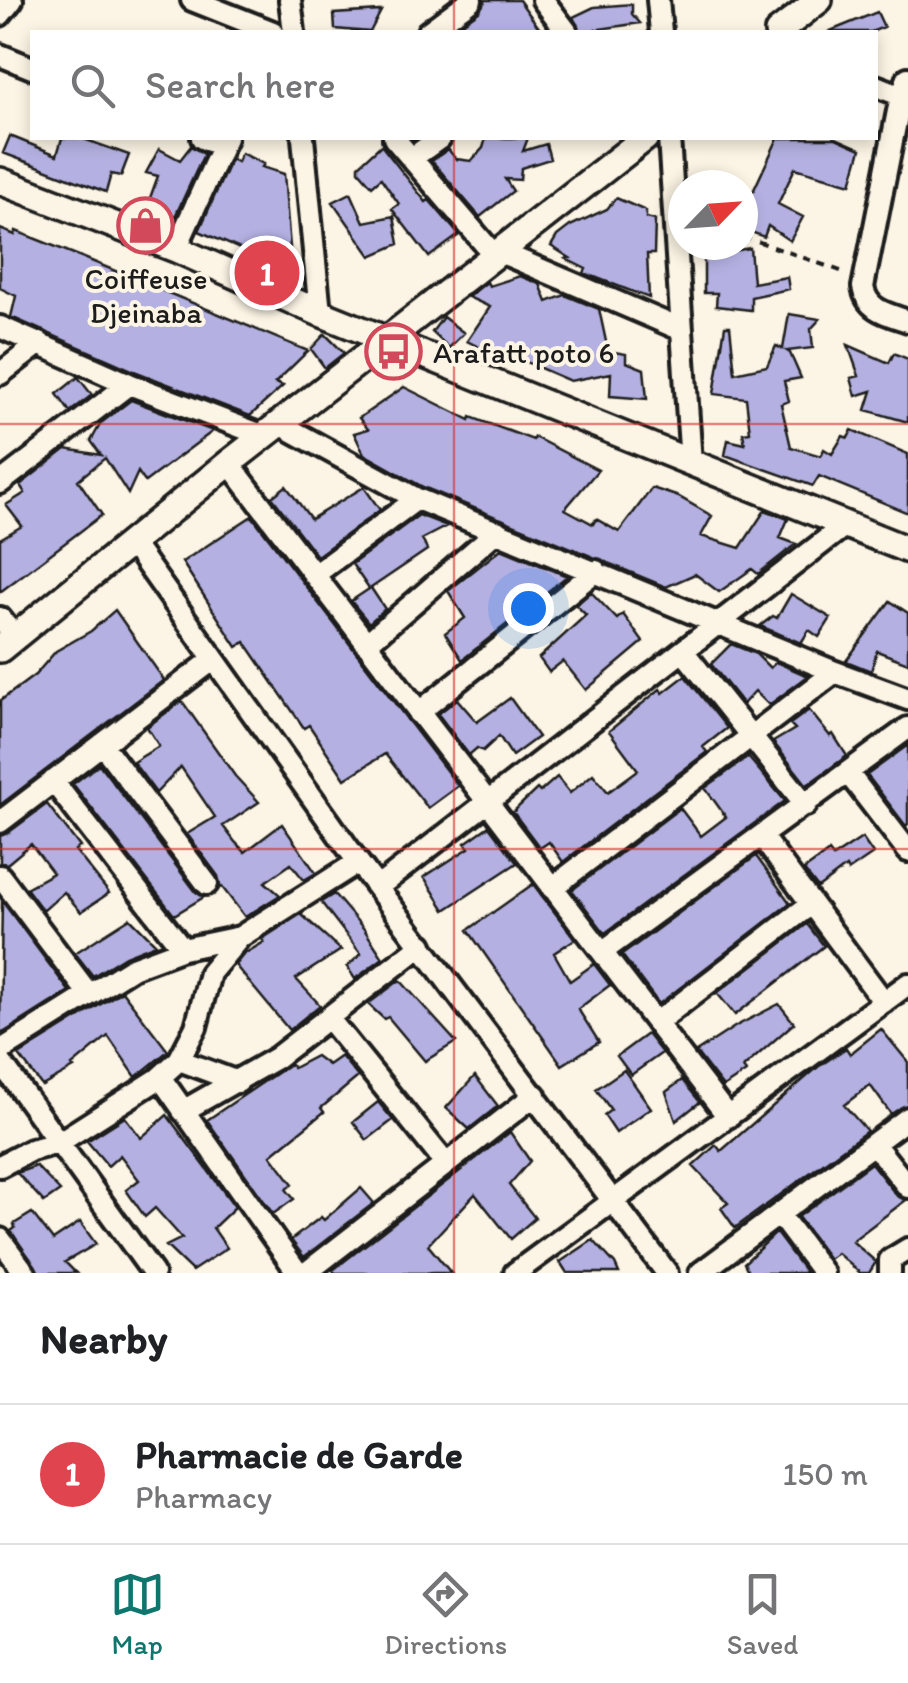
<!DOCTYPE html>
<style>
body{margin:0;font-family:Itim,sans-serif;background:#f2f2f2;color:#202124}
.compass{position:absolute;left:668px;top:170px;width:90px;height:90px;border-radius:50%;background:#fff;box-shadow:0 5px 15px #0003;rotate:65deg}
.you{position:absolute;left:528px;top:608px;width:35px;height:35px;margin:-25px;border:8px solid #fff;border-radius:50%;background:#1a73e8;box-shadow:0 0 0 15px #1a73e833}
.badge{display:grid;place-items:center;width:65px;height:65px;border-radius:50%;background:#0f766e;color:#fff;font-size:32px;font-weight:700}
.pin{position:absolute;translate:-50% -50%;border:5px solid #fff;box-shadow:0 2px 10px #0006}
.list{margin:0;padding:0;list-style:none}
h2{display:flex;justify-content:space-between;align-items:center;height:130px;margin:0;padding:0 40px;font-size:42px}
h2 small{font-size:32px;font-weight:400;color:#757577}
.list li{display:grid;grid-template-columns:65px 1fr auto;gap:30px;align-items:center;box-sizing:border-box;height:140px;padding:0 40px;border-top:2px solid #e0e0e0}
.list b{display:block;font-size:38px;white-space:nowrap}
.list p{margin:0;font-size:32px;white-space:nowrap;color:#757577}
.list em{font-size:32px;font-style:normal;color:#757577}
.icon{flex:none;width:55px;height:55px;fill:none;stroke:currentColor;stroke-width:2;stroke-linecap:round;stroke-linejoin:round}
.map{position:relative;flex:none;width:908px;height:1273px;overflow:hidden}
.search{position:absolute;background:#fff;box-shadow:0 5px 15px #0003;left:30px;right:30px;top:30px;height:110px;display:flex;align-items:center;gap:25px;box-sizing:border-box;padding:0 35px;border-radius:0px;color:#757577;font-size:38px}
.sheet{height:270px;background:#fff}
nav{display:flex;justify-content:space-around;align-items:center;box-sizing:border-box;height:140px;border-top:2px solid #e0e0e0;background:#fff;font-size:28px;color:#757577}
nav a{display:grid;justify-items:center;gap:5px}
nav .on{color:#0f766e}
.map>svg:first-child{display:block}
.building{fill:#b4b1e2;stroke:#1c1c1c;stroke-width:2.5}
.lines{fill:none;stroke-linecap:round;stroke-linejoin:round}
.minor-casing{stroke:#1c1c1c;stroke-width:28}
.tertiary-casing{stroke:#1c1c1c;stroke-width:32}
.path{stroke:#1c1c1c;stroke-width:4;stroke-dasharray:8 8;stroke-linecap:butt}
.minor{stroke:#fcf5e5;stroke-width:20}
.tertiary{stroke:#fcf5e5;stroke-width:25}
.grid{fill:none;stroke:#d62828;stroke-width:2.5;stroke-opacity:0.55}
.labels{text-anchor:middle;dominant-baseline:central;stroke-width:8;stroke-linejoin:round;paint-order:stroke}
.poi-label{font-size:30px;fill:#1c1c1c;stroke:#fcf5e5}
</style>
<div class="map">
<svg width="908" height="1273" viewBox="0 0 908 1273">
<rect width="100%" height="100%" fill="#fcf5e5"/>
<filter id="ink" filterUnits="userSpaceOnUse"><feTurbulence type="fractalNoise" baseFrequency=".01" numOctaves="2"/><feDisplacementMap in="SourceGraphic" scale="20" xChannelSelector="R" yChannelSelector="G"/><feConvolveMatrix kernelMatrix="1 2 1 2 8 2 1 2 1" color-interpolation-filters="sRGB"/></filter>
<g filter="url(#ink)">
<path class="building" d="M486,0H519L542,32H450L479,11Z
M632,4V14L640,23L580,32L573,17L594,7Z
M381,11L370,32L335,29L334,14Z
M877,12L884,27L871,32H828Z
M10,136L57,155L62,138H81L129,155L121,176L111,174L106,192L3,153Z
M486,138H528L523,151L546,144L550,159L521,168L520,180L505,179L513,191L480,217L432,161L448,149L456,159L471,161L483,148Z
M778,138H836L861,149L851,184L795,168L778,204L803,217L790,241L768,226L764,237L743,229V213Z
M381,145L426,202L429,200L459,235L429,257L392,209L399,204L381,178L372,186L359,171V165Z
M191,146L204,154L172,223L146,209L158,176L146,173L159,149L180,160Z
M241,153L264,164L262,167L284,174L292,272L199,231L231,159L237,162Z
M351,193L364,222L394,216L399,244L371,256L333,202Z
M616,198L646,211V218L655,220L654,254H647L649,298L584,273L586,269L566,259L570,258L551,246L557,236L570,226L607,209Z
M0,229L15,235L16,231L84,258L308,351L275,383L283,386L250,416L134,371L11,317L16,296L0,288Z
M750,248L753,283L787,277L789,289L751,297V310L716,306L717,293H704V256Z
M520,276L540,284L547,302L565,295L599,309L608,351L626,354V362L644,369L647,399L610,396L611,373L570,381L510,355L508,358L496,352L495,355L467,341L490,307L468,297L487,282L489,286Z
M789,314L820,319L811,329L813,348L787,351L790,353L801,378L784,381L789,401L781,404L791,447L821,456L824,449L832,454L843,436L848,438L852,430L908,454V513L819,476L813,486L725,455L728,440L745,444L743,433L750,432L746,398L714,394L725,326H730L735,373L767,366L776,346L783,349Z
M443,317L464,333L449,348L432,332Z
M325,334L344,353L325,368L311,349Z
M848,345L889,363L894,353L908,359V422L866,410L872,391L856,396L851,378L859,376Z
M78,377L92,395L70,412L57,394Z
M404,387L470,420L471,417L533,440L534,437L598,470L565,509L593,524L596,519L619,532L652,488L679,497L712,516L701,536L740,548L765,510L788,519L780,538L796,544L758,574L752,569L719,592L695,574L666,587L423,487L364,454L354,433L368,429L359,418Z
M131,400L213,431L145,482L138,472L128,494L105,458L78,480L102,515L0,592V539L22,526L6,505L25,493L20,485L66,449L101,455L91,441L101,423Z
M286,486L311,519L364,487L380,510L317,556L272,497Z
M419,515L447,526L422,539L427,550L371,588L385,609L369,623L351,601L369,589L352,564Z
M252,516L458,786L428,808L385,754L345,779L309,725L304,728L245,642L237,647L182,562Z
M501,549L567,576L462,660L445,633L465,618L448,591Z
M591,592L617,619L623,614L643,642L586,690L563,661L549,672L539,658L586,615L576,605Z
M791,594L831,618L819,637L809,630L801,643L760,626L773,616L777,618Z
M890,601L908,613V663L877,651L871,671L846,661Z
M115,610L164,680L0,805V701L35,675L56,651L91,631Z
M731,644L756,654L770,668L776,662L808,676L769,705L755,691L743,704L711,664Z
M685,676L727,728L703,747L707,752L563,862L549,842L540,848L513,812L537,789L540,792L557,777L570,793L593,774L608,792L638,770L609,731L660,689L663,693Z
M510,698L538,737L512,756L499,736L483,751L477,748L469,755L438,714L457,699L477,722Z
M182,701L235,776L259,802L223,826L235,842L245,852L282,824L316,873L304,880L291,864L265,882L280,895L245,917L222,887L220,888L218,876L187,834L215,817L181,767L156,793L133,762L159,746L147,727Z
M809,710L830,736L833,734L847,756L807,785L773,742L795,729L790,724Z
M908,745V824L906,826L867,775Z
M748,757L785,801L605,933L572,890L680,808L701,836L726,817L705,788Z
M99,764L196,892L204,897L174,915L73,784Z
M47,804L80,847L75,850L109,893L81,912L64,892L43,911L26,888L53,873L31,844L7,864L0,862V836L8,833Z
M489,826L517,863L445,910L424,877L469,848L465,843Z
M862,838L873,854L848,871L846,867L818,888L804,870L829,852L833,857Z
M756,856L790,903L659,1004L622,955Z
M533,884L575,939L554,953L570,981L594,964L610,985L578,1009L599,1042L562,1065L468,930Z
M334,894L364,929L383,958L355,979L347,967L361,954L321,902Z
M2,901L69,991L3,1033L0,1030Z
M301,914L341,950L296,979L320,1005L289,1030L235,965L244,954L264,942L262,939Z
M130,918L156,944L125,956L93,976L75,953Z
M807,924L824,946L735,1015L717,993Z
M400,980L456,1042L425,1061L388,1017L384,1019L368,1004Z
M122,991L168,1051L136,1077L108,1036L72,1066L74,1068L42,1086L19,1055Z
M779,1004L794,1023L743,1068L746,1072L723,1087L696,1052L736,1026Z
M881,1029L908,1062V1104L891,1114L870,1085L844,1105L867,1131L735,1228L721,1208L728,1203L693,1166L716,1145L721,1151L818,1067L846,1048L850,1054Z
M647,1034L662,1053L631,1075L617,1056Z
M316,1056L328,1065L341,1056L358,1077L321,1108L324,1112L271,1155L293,1184L286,1189L294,1199L273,1214L207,1120L290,1064L293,1068Z
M624,1070L651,1108L616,1133L604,1115L611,1110L596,1089Z
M475,1076L498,1106L469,1129L446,1108Z
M682,1080L700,1102L676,1121L666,1092Z
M378,1102L393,1120L367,1140L353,1122Z
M167,1115L235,1207L213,1228L227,1248L192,1271L166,1246L182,1238L155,1208L145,1217L126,1190L139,1180L120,1155L108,1166L87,1141L125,1117L141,1138Z
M510,1132L530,1161L509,1185L535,1218L511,1239L475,1194L428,1245L451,1273H335L333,1270Z
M871,1163L897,1196L906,1200L852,1241L876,1262L869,1273H860L837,1253L829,1259L798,1217Z
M36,1166L60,1191L44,1202L17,1173Z
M361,1188L374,1203L304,1257L291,1240L321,1217L324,1220Z
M32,1213L53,1240L80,1222L96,1244L65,1262L76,1273H39L11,1231L15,1228L14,1224Z
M776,1233L806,1273H749L744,1263Z
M593,1240L615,1264L619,1273H567L560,1262Z"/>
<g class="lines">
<defs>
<path id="minor" d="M192,0L273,32
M290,0L294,32
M543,0L567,32
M658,0L661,32
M0,15L12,0
M428,32L471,0
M0,55L32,68
M908,78L901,96L863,287C867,311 888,314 908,321
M876,86L908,98
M202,138L222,146
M303,138L320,313
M394,138L495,256
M669,138L691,463
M412,158L440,138
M176,249L226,138
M500,252L682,330
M0,327L129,384L264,436
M0,374L40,343
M280,424L417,499L835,672L908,699
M229,463L728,1117
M0,483L129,384
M131,542L358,862L667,1273
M314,575L417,499
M0,618L16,638
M366,644L497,531
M683,651L806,805
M418,713L596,571
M102,744L207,884
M848,773L908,851
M53,781L183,949
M0,822L214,659
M762,837L884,1002
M0,876L88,993
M378,887L844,526
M552,888L835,672
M602,952L908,728
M329,1019L446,1164
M656,1023L811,904
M0,1051L132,968L183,949L240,937L358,862
M179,1060L238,1082
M0,1061L153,1273
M158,1079L165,1084L298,1273
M183,1111L276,1058L422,945
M874,1144L908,1187
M0,1166L31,1150L58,1143L158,1079L179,1060L196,1027L210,973L240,937
M779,1214L823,1273
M0,1239L25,1273
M306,1273L535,1095
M515,1273L908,984
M700,1273L908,1118
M890,1273V1260L908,1249"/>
<path id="tertiary" d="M778,32L819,0
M0,181L176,249L320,313L908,550
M0,649L229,463L645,138"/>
</defs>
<use href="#minor" class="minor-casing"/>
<use href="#tertiary" class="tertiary-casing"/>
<path class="path" d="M743,236L846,273"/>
<use href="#minor" class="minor"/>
<use href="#tertiary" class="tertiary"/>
</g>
</g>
<path class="grid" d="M454,0V32M454,138V1273M0,424H908M0,849H908"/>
<defs>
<symbol id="shop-ring" viewBox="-11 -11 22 22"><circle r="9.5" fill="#fcf5e5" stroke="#d1495b" stroke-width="1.5"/><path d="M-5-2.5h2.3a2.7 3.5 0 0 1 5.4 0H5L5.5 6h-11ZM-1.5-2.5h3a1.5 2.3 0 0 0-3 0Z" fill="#d1495b"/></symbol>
<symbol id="bus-ring" viewBox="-11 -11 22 22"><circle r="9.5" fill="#fcf5e5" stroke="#d1495b" stroke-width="1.5"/><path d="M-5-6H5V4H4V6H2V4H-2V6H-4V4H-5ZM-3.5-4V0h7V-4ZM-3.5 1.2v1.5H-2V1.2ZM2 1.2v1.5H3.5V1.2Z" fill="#d1495b"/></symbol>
</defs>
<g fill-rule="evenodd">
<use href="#shop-ring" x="114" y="194" width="63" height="63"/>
<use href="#bus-ring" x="362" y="320" width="63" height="63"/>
</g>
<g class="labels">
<g class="poi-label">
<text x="146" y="278">Coiffeuse<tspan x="146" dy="34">Djeinaba</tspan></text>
<text x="433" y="352" text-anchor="start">Arafatt poto 6</text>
</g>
</g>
</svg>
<svg class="compass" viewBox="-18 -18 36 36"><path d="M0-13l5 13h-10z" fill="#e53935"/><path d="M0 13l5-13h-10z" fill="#757577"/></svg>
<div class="you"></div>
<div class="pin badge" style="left:267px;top:273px;background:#e0444e">1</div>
<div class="search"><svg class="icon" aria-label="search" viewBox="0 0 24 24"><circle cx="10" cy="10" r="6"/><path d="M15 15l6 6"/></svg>Search here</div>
</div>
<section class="sheet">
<h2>Nearby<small></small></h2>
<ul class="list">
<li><span class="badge" style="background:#e0444e">1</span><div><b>Pharmacie de Garde</b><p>Pharmacy</p></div><em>150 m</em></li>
</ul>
</section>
<nav>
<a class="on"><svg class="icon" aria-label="map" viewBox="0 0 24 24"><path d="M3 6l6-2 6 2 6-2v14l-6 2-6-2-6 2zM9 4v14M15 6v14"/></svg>Map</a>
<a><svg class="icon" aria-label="directions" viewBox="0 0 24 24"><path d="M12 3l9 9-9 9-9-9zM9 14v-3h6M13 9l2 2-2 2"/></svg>Directions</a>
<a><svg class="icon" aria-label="saved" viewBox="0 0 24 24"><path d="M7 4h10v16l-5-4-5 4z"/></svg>Saved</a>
</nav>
